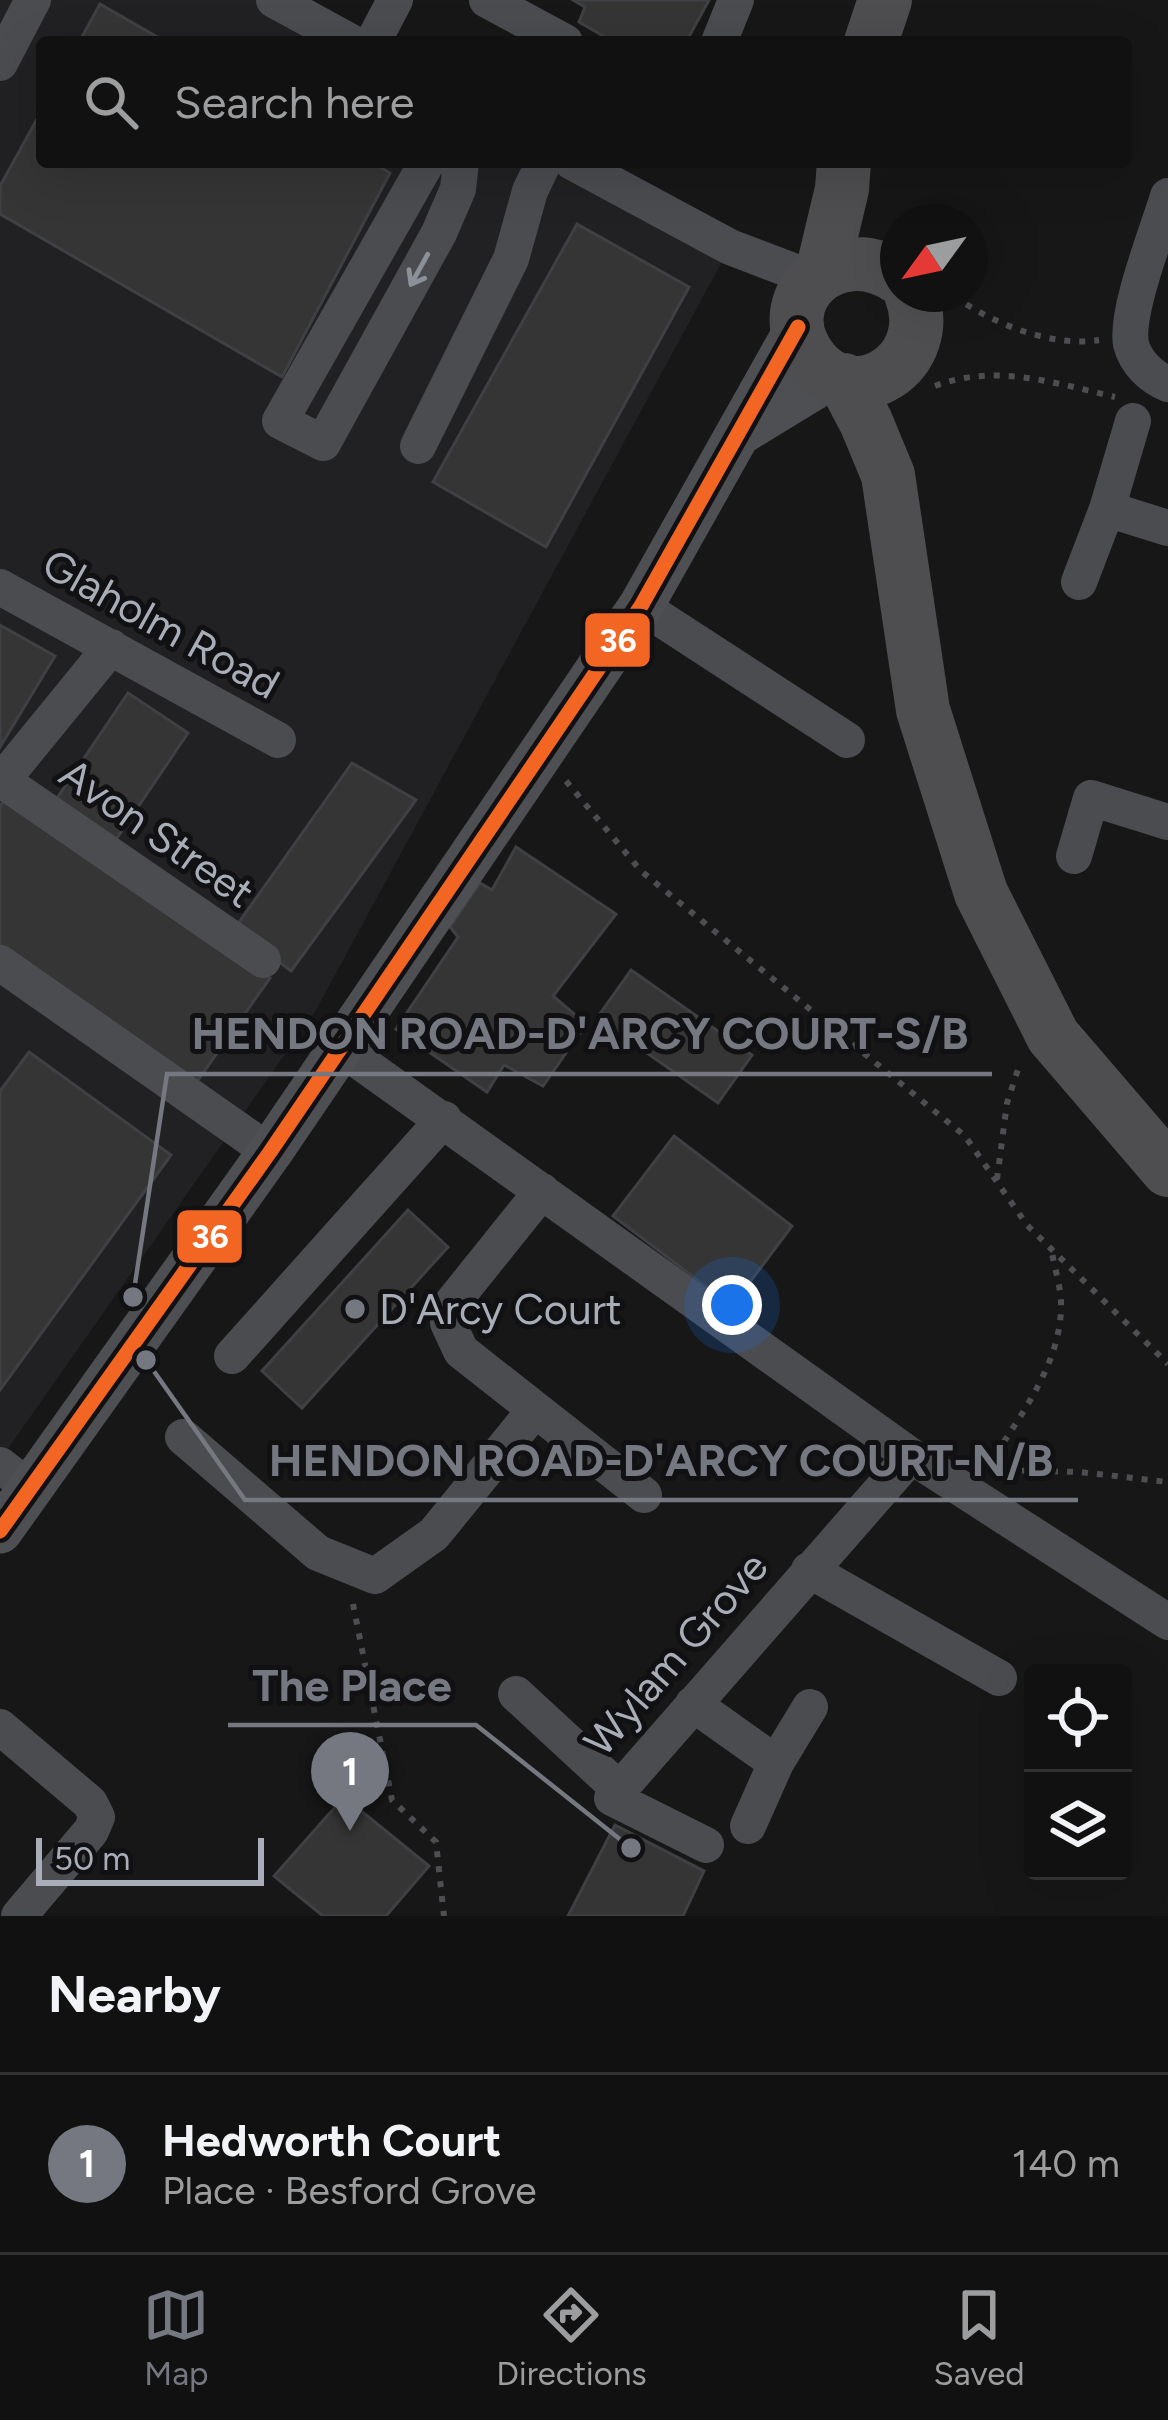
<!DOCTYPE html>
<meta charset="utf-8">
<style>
body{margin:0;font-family:Figtree,sans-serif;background:#1a1a1a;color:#f1f3f6}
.controls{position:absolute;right:36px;bottom:36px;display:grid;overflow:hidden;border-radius:12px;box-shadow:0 12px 48px #0002}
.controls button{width:108px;height:108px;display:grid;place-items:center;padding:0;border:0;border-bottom:3px solid #303131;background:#111;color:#f1f3f6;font:60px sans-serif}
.compass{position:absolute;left:880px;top:204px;width:108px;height:108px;border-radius:50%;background:#111;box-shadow:0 12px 48px #0002;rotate:237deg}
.scale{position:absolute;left:36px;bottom:30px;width:228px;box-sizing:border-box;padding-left:12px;border:6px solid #a8adb8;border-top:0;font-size:33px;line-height:42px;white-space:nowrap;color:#a8adb8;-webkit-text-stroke:9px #111113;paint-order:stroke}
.you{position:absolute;left:732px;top:1305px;width:42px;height:42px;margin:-30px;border:9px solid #fff;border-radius:50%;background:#1a73e8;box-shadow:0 0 0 18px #1a73e833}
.badge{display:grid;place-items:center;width:78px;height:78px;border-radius:50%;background:#757880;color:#fff;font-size:39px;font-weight:700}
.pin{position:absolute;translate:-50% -99px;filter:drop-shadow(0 3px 6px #0008)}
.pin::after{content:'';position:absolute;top:63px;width:42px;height:36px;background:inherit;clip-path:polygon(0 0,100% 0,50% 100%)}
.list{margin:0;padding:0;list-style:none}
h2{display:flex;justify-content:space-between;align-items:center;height:156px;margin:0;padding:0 48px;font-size:51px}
h2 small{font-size:39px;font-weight:400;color:#9c9d9f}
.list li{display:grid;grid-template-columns:78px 1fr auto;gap:36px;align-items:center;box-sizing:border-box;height:180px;padding:0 48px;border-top:3px solid #303131}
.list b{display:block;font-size:45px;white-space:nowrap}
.list p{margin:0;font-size:39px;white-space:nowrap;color:#9c9d9f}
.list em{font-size:39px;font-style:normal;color:#9c9d9f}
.icon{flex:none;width:66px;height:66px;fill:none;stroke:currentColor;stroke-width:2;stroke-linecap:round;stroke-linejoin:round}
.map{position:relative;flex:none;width:1168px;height:1916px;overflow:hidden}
.search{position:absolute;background:#111;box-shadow:0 12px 48px #0002;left:36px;right:36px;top:36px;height:132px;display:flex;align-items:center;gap:30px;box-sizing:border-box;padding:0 42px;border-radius:12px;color:#9c9d9f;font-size:45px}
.sheet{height:336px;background:#111}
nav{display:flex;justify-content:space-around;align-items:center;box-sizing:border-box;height:168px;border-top:3px solid #303131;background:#111;font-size:33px;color:#9c9d9f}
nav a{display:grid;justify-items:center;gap:6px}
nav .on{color:#757880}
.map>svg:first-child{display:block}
.built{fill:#212123}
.building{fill:#353536;stroke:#3f4043;stroke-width:3}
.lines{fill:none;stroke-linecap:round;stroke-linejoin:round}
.path{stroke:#4d4e52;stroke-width:6;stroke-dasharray:6 9;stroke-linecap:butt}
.minor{stroke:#4b4c50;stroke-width:36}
.major{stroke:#4d4f52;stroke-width:45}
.highway{stroke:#4e4e51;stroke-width:54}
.bus-1-casing{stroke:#111113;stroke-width:24}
.bus-1{stroke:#f26522;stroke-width:15}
.oneway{stroke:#8c9099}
.poi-dot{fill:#757880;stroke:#111113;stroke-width:4.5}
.labels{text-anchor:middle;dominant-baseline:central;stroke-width:10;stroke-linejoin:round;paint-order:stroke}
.street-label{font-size:42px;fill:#a8adb8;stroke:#111113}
.poi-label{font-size:42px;fill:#a8adb8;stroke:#111113;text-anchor:start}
.leader{fill:none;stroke:#757880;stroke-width:4.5}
.callout-dot{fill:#757880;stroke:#111113;stroke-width:4.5}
.callout-label{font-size:45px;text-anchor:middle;font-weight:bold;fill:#757880;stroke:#111113;stroke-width:10;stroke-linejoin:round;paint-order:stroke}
.line-badge{stroke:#111113;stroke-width:4.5}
.badge-label{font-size:33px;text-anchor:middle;font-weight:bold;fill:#fff}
</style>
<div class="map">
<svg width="1168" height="1916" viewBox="0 0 1168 1916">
<rect width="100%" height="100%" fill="#171717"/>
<path class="built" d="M0,0H275L352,42H42V162H573L730,247L316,1010L0,1460Z"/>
<path class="building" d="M573,0H709L686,42H614L579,22L585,7Z
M100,4L166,42H79Z
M42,110V162H371L390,173L282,377L0,214V186Z
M577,224L689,287L546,547L433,482Z
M0,625L55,656L0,747Z
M128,693L188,733L113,844L53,804Z
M352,763L416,800L291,971L235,928Z
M8,795L270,978L196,1083L0,945V806Z
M516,847L616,914L553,996L586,1024L543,1086L504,1065L487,1092L396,1029L458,937L450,927L480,883L492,890Z
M631,970L752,1055L718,1103L597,1018Z
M29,1052L171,1155L0,1390V1091Z
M674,1136L792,1226L732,1306L613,1216Z
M408,1210L448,1247L302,1408L262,1371Z
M344,1797L429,1866L386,1916H323L274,1876Z
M615,1825L704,1871L683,1916H568Z"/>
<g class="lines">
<path class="path" d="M954,296C991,323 1053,348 1099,340
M935,386C995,363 1055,383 1115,397
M566,781L641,871L965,1136L1027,1225L1168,1364
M997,1179L1007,1103L1020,1063
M988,1467C1019,1416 1063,1363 1061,1301C1060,1285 1055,1269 1052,1253
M992,1470L1080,1472L1168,1482
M353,1604L392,1800L436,1842L444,1916"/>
<path class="minor" d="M274,0L351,42
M487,0L565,42
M373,42L395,0
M719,42L736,0
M0,63L33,0
M427,162L280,421L323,443L439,233L458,189L461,162
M572,162L730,247L814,279
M1168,196C1158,230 1125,312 1131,344C1136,363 1151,377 1168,384
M418,446L511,259L530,191L544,162
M1107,509L1168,528
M1079,582L1107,509L1133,421
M0,587L278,740
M641,606L847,740
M0,779L263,960
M0,783L111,647
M1074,856L1091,798L1168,822
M0,963L270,1152
M338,1046L911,1456L1168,1622
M542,1191L452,1303L448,1323L461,1351L644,1495
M232,1356L444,1119
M183,1437L318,1553L375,1576L434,1534L534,1411
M0,1465L30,1488
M809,1570L999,1678
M516,1694L619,1789
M693,1704L776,1763
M0,1727L90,1803L97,1817L91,1831L19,1916
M748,1826L776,1763L810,1707
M706,1845L612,1798L911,1456"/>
<path class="major" d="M741,432L831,377
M0,1531L270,1152L641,606L798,327"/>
<path class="highway" d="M871,42L885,0
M822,273L842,189L844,162
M898,277C835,236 766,300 811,359C855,416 938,362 911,294
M844,380L866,422L888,475L923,710L981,893L1053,1036L1168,1170"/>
<defs>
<path id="bus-1" d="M0,1531L270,1152L641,606L798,327"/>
</defs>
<use href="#bus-1" class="bus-1-casing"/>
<use href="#bus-1" class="bus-1"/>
</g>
<defs><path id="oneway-shaft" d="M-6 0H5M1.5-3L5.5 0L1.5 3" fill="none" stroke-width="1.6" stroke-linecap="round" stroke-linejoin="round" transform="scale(3)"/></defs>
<use class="oneway" href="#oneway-shaft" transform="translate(419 270) rotate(119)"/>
<circle class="poi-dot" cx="355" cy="1309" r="12"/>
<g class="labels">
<g class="street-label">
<text transform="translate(161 624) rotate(29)">Glaholm Road</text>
<text transform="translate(157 833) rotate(35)">Avon Street</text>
<text transform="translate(676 1654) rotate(-49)">Wylam Grove</text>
</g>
<g class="poi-label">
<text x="379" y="1309">D'Arcy Court</text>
</g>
</g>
<path class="leader" d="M133 1297L167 1074H992M146 1360L245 1500H1078M631 1848L476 1725H228"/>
<g class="callout-dot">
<circle cx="133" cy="1297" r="12"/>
<circle cx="146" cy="1360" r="12"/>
<circle cx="631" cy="1848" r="12"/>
</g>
<g class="callout-label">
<text x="580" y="1049">HENDON ROAD-D'ARCY COURT-S/B</text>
<text x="661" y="1476">HENDON ROAD-D'ARCY COURT-N/B</text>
<text x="352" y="1701">The Place</text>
</g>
<g class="line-badge">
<rect x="583" y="611" width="69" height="58" rx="12" fill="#f26522"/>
<rect x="175" y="1208" width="69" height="57" rx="12" fill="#f26522"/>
</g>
<g class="badge-label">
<text x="618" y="652">36</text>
<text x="210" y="1248">36</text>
</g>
</svg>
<div class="controls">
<button><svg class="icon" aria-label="locate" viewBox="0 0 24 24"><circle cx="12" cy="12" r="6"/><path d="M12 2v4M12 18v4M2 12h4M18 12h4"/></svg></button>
<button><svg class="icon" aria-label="layers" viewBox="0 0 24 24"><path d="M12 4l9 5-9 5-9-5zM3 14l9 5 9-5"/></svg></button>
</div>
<svg class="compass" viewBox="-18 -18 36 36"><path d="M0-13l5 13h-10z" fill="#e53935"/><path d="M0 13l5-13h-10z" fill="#9c9d9f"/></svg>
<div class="scale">50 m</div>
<div class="you"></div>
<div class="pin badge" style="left:350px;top:1831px">1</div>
<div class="search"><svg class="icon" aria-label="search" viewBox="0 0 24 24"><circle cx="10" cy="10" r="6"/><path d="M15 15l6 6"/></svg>Search here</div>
</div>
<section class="sheet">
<h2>Nearby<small></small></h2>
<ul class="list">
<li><span class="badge">1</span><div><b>Hedworth Court</b><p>Place · Besford Grove</p></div><em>140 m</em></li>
</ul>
</section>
<nav>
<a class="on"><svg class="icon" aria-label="map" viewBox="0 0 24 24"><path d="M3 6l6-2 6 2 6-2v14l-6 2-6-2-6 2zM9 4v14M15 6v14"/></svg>Map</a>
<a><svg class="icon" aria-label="directions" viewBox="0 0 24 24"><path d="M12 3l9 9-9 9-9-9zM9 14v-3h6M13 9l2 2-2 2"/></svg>Directions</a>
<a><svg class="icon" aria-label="saved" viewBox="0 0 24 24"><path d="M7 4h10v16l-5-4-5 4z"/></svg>Saved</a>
</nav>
